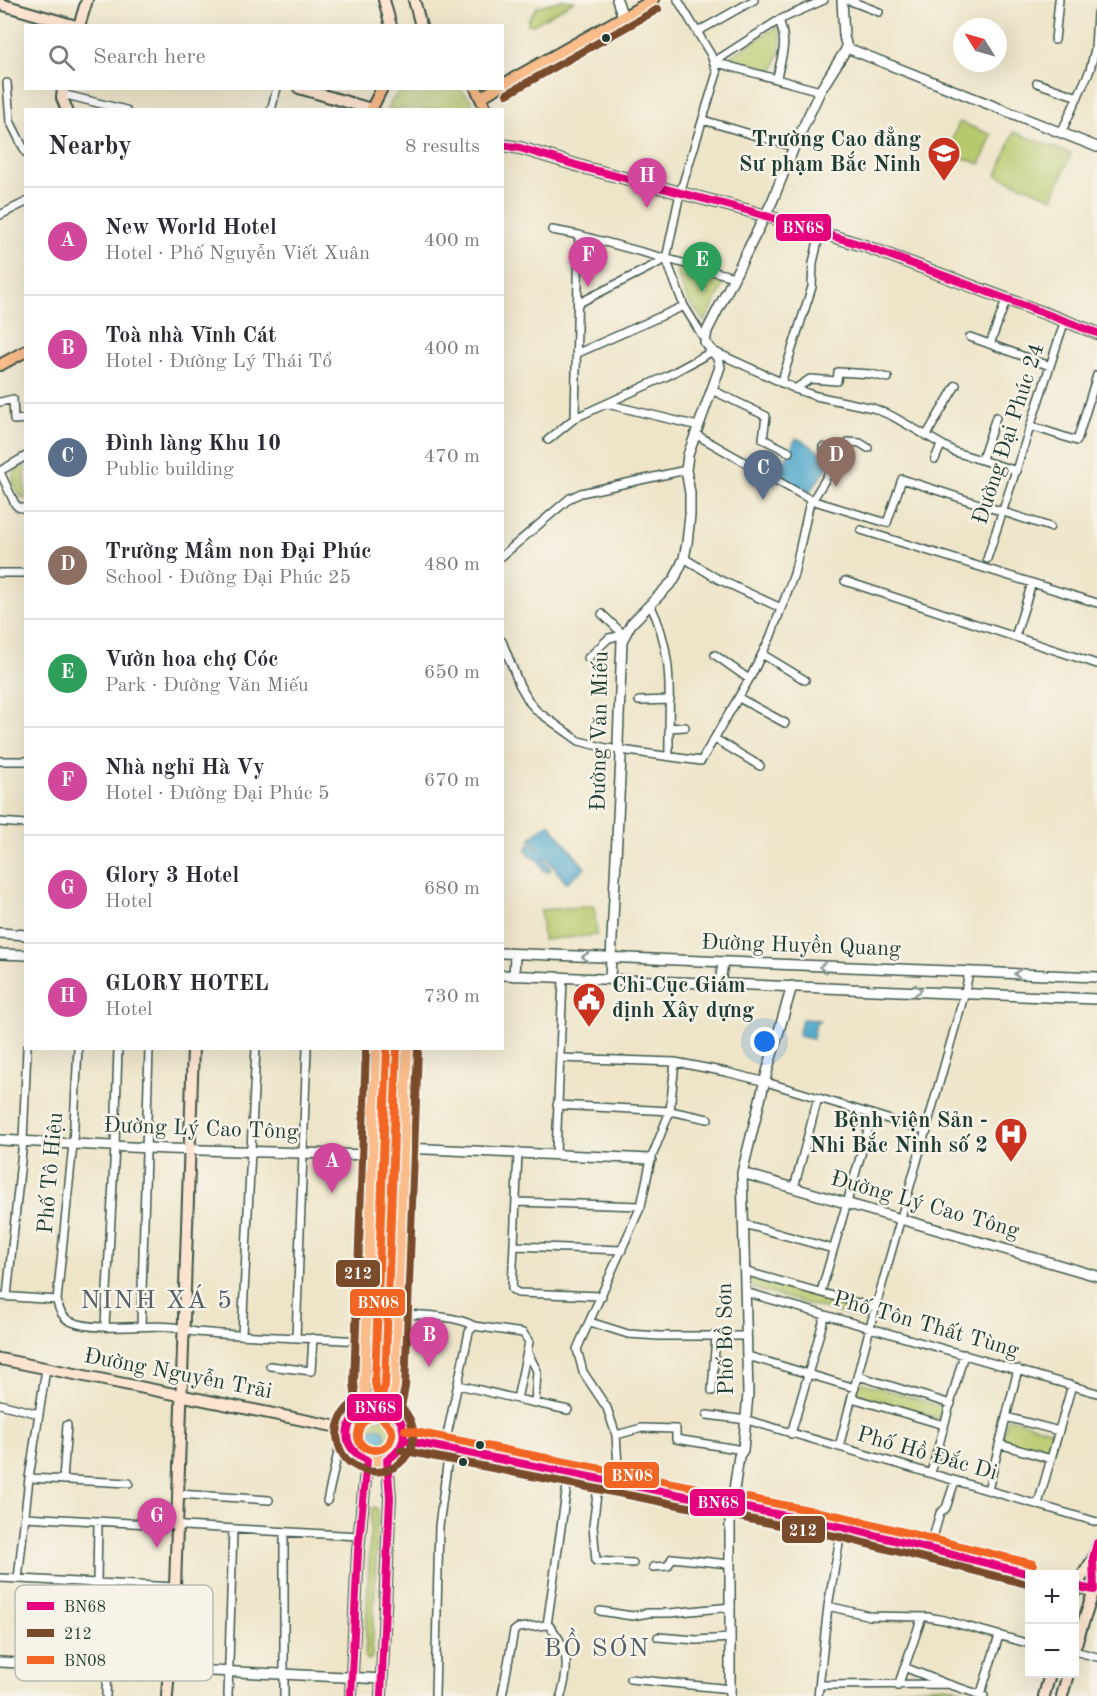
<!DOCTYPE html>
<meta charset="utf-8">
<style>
body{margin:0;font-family:"Old Standard TT",serif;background:#f2f2f3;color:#2b2b33}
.controls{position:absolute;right:18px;bottom:18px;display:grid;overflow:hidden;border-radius:0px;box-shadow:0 6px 24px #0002}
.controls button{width:54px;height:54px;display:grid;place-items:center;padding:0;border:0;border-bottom:2px solid #e1e1e2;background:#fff;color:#2b2b33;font:30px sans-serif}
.compass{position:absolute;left:953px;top:18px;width:54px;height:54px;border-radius:50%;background:#fff;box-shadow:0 6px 24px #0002;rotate:307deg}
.you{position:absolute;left:765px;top:1042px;width:21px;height:21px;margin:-15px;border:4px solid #fff;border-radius:50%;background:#1a73e8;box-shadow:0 0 0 9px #1a73e833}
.badge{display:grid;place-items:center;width:39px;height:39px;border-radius:50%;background:#0b8043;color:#fff;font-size:20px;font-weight:700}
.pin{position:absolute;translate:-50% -50px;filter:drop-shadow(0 2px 3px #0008)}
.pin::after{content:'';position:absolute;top:32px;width:21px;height:18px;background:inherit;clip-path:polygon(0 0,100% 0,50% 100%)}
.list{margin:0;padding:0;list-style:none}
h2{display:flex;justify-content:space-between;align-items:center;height:78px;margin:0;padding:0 24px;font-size:26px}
h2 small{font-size:20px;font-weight:400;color:#7c7c81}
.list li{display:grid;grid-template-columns:39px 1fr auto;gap:18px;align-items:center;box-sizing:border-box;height:108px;padding:0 24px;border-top:2px solid #e1e1e2}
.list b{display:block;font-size:22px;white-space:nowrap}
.list p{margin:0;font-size:20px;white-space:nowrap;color:#7c7c81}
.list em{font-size:20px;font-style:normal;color:#7c7c81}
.icon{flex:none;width:33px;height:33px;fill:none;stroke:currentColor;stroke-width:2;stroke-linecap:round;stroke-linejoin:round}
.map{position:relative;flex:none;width:1097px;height:1696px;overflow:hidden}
.search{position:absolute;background:#fff;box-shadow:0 6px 24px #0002;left:24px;top:24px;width:480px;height:66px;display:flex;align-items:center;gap:15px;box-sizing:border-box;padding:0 21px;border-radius:0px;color:#7c7c81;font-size:22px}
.panel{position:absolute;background:#fff;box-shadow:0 6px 24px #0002;left:24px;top:108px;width:480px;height:942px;border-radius:0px}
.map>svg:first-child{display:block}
.green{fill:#b7c96d;stroke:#6b8350;stroke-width:1.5}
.water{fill:#4ca5ca;stroke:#36717f;stroke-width:1.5}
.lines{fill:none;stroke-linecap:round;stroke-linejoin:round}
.minor-casing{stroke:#3e564a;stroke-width:10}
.tertiary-casing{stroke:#3e564a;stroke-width:12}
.secondary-casing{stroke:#3e564a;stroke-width:14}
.primary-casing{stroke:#3e564a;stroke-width:14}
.trunk-casing{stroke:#3e564a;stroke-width:15}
.minor{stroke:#fff;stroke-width:7}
.tertiary{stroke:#fff;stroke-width:9}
.secondary{stroke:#fde4d0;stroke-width:10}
.primary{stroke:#f9bc8a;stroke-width:10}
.trunk{stroke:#f9bc8a;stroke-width:12}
.bus-1-casing{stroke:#f7f3e8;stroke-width:12}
.bus-2-casing{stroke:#f7f3e8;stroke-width:12}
.bus-3-casing{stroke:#f7f3e8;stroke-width:12}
.bus-1{stroke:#e5007d;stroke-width:8}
.bus-2{stroke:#7a4b2a;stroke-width:8}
.bus-3{stroke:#f26522;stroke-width:8}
.oneway{stroke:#8f9e9a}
.bus-dot{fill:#1f3d34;stroke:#f7f3e8;stroke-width:2}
.labels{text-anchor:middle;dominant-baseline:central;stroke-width:5;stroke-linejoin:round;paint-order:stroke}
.poi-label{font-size:22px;font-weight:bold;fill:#1f3d34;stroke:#f7f3e8;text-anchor:end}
.street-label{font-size:22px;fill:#1f3d34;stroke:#f7f3e8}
.quarter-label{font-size:26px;letter-spacing:1.5px;fill:#55616a;stroke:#f7f3e8}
.key{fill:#f7f3e8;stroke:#b6bcb2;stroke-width:1.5}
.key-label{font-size:16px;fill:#1f3d34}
.line-badge{stroke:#f7f3e8;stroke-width:2}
.badge-label{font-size:16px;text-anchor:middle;font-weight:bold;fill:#fff}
</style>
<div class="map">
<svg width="1097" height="1696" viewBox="0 0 1097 1696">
<rect width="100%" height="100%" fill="#f7f3e8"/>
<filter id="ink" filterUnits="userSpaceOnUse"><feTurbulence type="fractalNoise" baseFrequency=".0167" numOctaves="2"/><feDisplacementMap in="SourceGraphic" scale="12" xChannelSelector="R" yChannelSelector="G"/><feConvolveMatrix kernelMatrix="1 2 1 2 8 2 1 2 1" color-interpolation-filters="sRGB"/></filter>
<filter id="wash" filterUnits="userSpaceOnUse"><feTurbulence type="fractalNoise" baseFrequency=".008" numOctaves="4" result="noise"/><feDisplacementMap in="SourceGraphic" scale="24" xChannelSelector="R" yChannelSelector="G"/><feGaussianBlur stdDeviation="1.35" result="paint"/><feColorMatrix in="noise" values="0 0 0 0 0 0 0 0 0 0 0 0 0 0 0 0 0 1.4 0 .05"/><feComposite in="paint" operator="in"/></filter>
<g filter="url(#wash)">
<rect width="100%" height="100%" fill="#eee5c9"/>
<path class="green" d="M562,0L574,1L533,25L528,24V20L537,7Z
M776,27L780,29L781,47L774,69L771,70L730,60L731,56Z
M403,88L460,89L470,99L475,109H387L393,99Z
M959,122L992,135L980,164L948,152Z
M1014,132L1071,154L1053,198L997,175Z
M681,266L725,282L705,322L689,302L676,272Z
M25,463V499C15,493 13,485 13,474Z
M594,906L597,935L543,940L541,910Z
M749,1276L871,1311L868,1321L748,1287Z
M860,1382L943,1407L940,1419L856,1394Z
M1008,1418L1057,1432L1051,1458L1001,1443Z
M360 1436a18 18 0 1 1 36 0a18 18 0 1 1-36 0Z
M375,1507L378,1510L372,1657L369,1660L365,1658L371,1513L372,1508Z
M946,1686L970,1693L972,1696H888L893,1690Z"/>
<path class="water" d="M796,438C811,444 820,451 829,465L809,493L778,474Z
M549,823L585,868L566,883L546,857L544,859L551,869L548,872L543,870L539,861L530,856L526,850L530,842L537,850L539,849L530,838Z
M802,1019L820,1020L816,1023L813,1039L798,1036Z
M368 1436a9 9 0 1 1 18 0a9 9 0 1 1-18 0Z"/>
</g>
<g filter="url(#ink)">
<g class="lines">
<defs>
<path id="minor" d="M678,0L711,55L717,73L680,193L666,259L684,306L705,340
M848,0L879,12
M697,32L754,0
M1055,40L1059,0
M714,62L779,20L824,0
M714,62L820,91
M777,77C782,55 788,43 779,20
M7,83L10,121L26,153
M1037,83L1078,97
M62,94L126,110
M271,110L277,88
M703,120L794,147
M1061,133L1090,70L1095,49L1097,14
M0,215L26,202
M552,230L579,235
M734,277L579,235L575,418L667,376L713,351L798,390L816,396L873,408L892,416L955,452L1017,471
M579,303L666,259
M970,337L1050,366
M990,344L1007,298
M578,353L684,306
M781,383L812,287L813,263L820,232
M795,389L810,379L837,381L838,372L871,374L888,378
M712,390L766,416L763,439L789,452
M0,402L13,399L14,420L26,419
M607,404L698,426
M1031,426L1077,441L1097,375
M695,434L811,500L887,523L902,479L1050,527
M926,436L956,385
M548,440L575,418
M935,459L941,445
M982,459L996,417
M834,463L849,442L860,443L868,448
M0,471L26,456
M0,472L15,504L18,507L26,509
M861,530L1097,603
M502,556L570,498L581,493L686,470
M684,558L718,579L781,608
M987,559L1065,320
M0,573H26
M845,581L1097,664
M650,604C676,656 668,701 669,756
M602,614L624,635
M1015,637L1032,583
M502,641L519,684L530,703L537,711L579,741L606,748L701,761L751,676L770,638L794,574L809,506L834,465L823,447
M762,654L805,680
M715,655L749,679
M588,658L609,638L624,635
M739,698L785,723
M639,701L670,700
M669,728L685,727
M715,739L760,766
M0,761H26
M0,822L26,824
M560,1058L675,1062L726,1072L766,1082L927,1131
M557,1105L670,1111L708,1119
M518,1153L512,1289L518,1293L602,1296
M556,1154L563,978
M794,1188L818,1098
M516,1202L641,1206
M744,1224L833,1249
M514,1246L622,1250
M744,1271L876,1308
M745,1292L1097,1393
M821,1292L872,1116
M0,1296L57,1300C58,1309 63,1319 72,1322C98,1332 143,1324 173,1327C181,1328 188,1331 196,1332C252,1337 309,1338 366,1341
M7,1296L23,1141L27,1048
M57,1300L73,1144L78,1048
M397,1314C418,1315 456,1315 474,1326
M590,1322L628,1334L659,1336H746
M105,1326L115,1146L118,1048
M141,1327L149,1048
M242,1335L256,1048
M296,1338L307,1048
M527,1351L537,1371L535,1403
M748,1356L855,1388
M270,1366L311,1371L313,1338
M858,1376L951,1404
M459,1385L517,1399
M712,1391L716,1335
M852,1398L944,1425
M0,1404L39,1414
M707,1415L747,1420L1097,1522
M1006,1417L1059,1431
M791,1434L825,1315
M616,1435L642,1428L676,1429V1439L743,1450
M999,1444L1051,1459
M839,1447L870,1327L965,992L969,972
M444,1449L469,1332L474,1326L523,1333L529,1342L517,1399L568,1410
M931,1473L964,1354
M29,1478L129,1483
M599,1478L593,1526L596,1561L633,1563
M63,1480L67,1425
M619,1482L616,1435L607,1408L583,1372L577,1349L641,1206L651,1159L670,1111L675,1062
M988,1490L1018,1369
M178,1494L269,1500
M327,1501L339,1448L342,1442L348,1437
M1038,1504L1072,1385
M25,1517L359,1536
M930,1548L940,1513L946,1508L955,1481
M653,1567L668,1566L672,1558L729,1564
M0,1578L175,1587
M18,1579L29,1478L46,1369
M97,1582L98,1522
M828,1606L870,1616L927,1617L944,1620L1030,1644
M600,1611L632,1616L648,1613H670L731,1607
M547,1623C569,1647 570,1665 561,1696
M658,1637L696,1640L731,1638
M1074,1651L1097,1657
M904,1667L944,1683
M630,1679L731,1689
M820,1685L948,1684L984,1696
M898,1686L922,1617
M106,1696L107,1667
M228,1696L233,1529
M284,1696V1532
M435,1696L439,1526L449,1450
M502,1696L514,1631L518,1628L547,1625L569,1472
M818,1696L828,1606L842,1527
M980,1696L999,1636"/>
<path id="tertiary" d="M617,0L623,17
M842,0L844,36L847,48L1097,147
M0,933L26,935
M502,953L1097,977
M0,954L26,955
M502,975L1097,999
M514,976L515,954
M610,979L621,757L618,742L622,641L631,624L674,580L684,558L687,543L690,515V493L686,470L688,455L720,367L718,358L705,342L707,331L772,202L794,147L820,91L847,48
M720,984L723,962
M0,1140L167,1149L369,1155L405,1148L651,1159
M742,1173L1097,1276
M1093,1558L1097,1543
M0,1662C127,1668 255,1672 382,1679
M730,1696V1517L739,1456L743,1450L748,1394L742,1173L767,1072L792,986"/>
<path id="secondary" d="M384,0L391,26
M414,0L421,26
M0,4L76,26
M79,26L87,0
M63,88L62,98L67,110
M299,88L371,109
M502,145L520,148L586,168L746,210L862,245L1097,333
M0,1359L348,1429
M1074,1593L1076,1586L1093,1559
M1074,1650L1094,1590L1093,1558
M167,1696L175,1587L193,1048
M1044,1696L1050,1674
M1062,1696L1068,1674"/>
<path id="primary" d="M502,85L653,0
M476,88L486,110
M481,97L497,88
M371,110L382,88
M0,365L26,351
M369,1270L399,1272
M368,1407L364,1383L377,1048
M390,1410L395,1387L408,1048
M351,1696L358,1551L367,1460
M381,1696L390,1497L387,1460"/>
<path id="trunk" d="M348 1434a28 28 0 1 1 56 0a28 28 0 1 1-56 0Z
M403,1440L842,1527L1030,1574
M1074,1586L1097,1591"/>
</defs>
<use href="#minor" class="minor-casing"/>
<use href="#tertiary" class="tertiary-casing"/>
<use href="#secondary" class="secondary-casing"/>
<use href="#primary" class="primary-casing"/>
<use href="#trunk" class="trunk-casing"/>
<use href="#minor" class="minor"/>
<use href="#tertiary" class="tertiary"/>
<use href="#secondary" class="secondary"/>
<use href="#primary" class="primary"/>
<use href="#trunk" class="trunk"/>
<defs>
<path id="bus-1" d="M502,145L520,148L586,168L746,210L862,245L1097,333
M403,1440L842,1527L1030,1574
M1074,1586L1094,1590L1093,1558L1097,1543
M351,1696L358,1551L367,1460C363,1458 358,1455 355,1452C333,1431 362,1395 390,1411C397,1415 402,1421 403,1429C406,1443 398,1453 387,1460L390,1497L381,1696"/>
<path id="bus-2" d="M507,94L658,9
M366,1048L354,1383L356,1401C344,1409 337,1421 337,1436C338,1447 343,1458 352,1464C392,1491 435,1442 401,1407L405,1387L418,1048
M401,1450L840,1537L1027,1584"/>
<path id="bus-3" d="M387,1048L375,1382C376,1390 381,1404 378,1411C374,1419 363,1418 360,1427C351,1446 374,1457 388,1445C401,1424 380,1426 380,1410C379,1403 383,1393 385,1386L397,1048
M405,1430L844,1517L1033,1564"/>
</defs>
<use href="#bus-1" class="bus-1-casing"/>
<use href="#bus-2" class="bus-2-casing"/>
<use href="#bus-3" class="bus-3-casing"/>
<use href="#bus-1" class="bus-1"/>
<use href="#bus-2" class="bus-2"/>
<use href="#bus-3" class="bus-3"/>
</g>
<defs><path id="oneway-chevron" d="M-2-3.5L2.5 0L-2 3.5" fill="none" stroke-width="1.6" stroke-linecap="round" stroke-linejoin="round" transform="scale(1.5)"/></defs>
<g class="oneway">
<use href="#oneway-chevron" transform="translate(586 957) rotate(-177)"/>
<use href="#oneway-chevron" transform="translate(823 967) rotate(-178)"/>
<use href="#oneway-chevron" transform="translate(1018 974) rotate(-178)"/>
<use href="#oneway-chevron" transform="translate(918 990) rotate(2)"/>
</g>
</g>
<defs>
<symbol id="university-pin" viewBox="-11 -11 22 30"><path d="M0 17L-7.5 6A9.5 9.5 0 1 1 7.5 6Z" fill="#c8321e" stroke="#f7f3e8"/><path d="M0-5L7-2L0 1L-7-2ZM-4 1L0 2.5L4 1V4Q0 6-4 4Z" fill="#fff"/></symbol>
<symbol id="civic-pin" viewBox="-11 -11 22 30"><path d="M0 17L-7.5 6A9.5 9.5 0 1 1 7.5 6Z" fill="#c8321e" stroke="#f7f3e8"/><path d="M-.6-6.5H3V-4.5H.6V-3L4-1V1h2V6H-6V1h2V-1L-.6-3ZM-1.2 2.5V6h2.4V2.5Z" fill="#fff"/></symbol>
<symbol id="hospital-pin" viewBox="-11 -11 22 30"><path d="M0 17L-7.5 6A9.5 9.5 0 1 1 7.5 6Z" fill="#c8321e" stroke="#f7f3e8"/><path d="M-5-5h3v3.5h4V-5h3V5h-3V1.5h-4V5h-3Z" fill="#fff"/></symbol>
</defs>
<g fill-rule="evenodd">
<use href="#university-pin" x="925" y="134" width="38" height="52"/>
<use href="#civic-pin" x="570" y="980" width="38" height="52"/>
<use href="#hospital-pin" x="992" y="1115" width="38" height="52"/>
</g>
<g class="bus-dot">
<circle cx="606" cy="38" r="5"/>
<circle cx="480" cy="1445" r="5"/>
<circle cx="463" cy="1462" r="5"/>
</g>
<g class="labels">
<g class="poi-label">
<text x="921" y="140">Trường Cao đẳng<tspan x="921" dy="25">Sư phạm Bắc Ninh</tspan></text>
<text x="612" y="986" text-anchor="start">Chi Cục Giám<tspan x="612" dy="25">định Xây dựng</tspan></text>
<text x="988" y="1121">Bệnh viện Sản -<tspan x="988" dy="25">Nhi Bắc Ninh số 2</tspan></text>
</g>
<g class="street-label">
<text transform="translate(1009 434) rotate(-72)">Đường Đại Phúc 24</text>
<text transform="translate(600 731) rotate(-89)">Đường Văn Miếu</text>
<text transform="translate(801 946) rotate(2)">Đường Huyền Quang</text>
<text transform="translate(201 1129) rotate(2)">Đường Lý Cao Tông</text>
<text transform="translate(51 1173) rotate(-85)">Phố Tô Hiệu</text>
<text transform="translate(925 1205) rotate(16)">Đường Lý Cao Tông</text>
<text transform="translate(926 1325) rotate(16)">Phố Tôn Thất Tùng</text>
<text transform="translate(726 1339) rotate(-91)">Phố Bồ Sơn</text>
<text transform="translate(178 1374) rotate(11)">Đường Nguyễn Trãi</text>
<text transform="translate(927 1454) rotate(16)">Phố Hồ Đắc Di</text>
</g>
<g class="quarter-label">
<text x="157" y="1301">NINH XÁ 5</text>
<text x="597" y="1649">BỒ SƠN</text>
</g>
</g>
<rect x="15" y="1585" width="198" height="96" rx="9" class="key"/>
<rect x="27" y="1602" width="27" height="8" fill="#e5007d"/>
<rect x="27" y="1629" width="27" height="8" fill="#7a4b2a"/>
<rect x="27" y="1656" width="27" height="8" fill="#f26522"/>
<g class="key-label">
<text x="64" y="1612">BN68</text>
<text x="64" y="1639">212</text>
<text x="64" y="1666">BN08</text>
</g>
<g class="line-badge">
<rect x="775" y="213" width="57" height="29" rx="6" fill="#e5007d"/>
<rect x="335" y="1259" width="46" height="29" rx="6" fill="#7a4b2a"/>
<rect x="349" y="1288" width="57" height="29" rx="6" fill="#f26522"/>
<rect x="346" y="1393" width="57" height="29" rx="6" fill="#e5007d"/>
<rect x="603" y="1461" width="57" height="28" rx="6" fill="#f26522"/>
<rect x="689" y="1488" width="57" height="29" rx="6" fill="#e5007d"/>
<rect x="781" y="1515" width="45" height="29" rx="6" fill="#7a4b2a"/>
</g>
<g class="badge-label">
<text x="803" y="233">BN68</text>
<text x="358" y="1279">212</text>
<text x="378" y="1308">BN08</text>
<text x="375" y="1413">BN68</text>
<text x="632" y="1481">BN08</text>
<text x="718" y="1508">BN68</text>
<text x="803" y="1536">212</text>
</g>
</svg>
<div class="controls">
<button>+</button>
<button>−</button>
</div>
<svg class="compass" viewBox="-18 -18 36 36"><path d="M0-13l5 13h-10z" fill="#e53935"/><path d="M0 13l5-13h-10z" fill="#7c7c81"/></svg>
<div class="you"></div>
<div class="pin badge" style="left:332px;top:1193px;background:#d1479c">A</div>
<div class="pin badge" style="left:429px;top:1367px;background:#d1479c">B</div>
<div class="pin badge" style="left:763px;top:500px;background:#5c6f8a">C</div>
<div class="pin badge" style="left:836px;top:487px;background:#8d6e63">D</div>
<div class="pin badge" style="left:702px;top:292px;background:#2e9e5b">E</div>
<div class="pin badge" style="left:588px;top:287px;background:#d1479c">F</div>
<div class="pin badge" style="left:157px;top:1548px;background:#d1479c">G</div>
<div class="pin badge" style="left:647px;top:208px;background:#d1479c">H</div>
<div class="search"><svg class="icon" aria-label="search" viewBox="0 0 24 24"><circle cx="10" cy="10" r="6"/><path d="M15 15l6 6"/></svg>Search here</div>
<section class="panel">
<h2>Nearby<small>8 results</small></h2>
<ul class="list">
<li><span class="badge" style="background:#d1479c">A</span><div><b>New World Hotel</b><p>Hotel · Phố Nguyễn Viết Xuân</p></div><em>400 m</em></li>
<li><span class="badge" style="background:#d1479c">B</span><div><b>Toà nhà Vĩnh Cát</b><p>Hotel · Đường Lý Thái Tổ</p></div><em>400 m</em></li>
<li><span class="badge" style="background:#5c6f8a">C</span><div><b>Đình làng Khu 10</b><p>Public building</p></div><em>470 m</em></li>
<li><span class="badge" style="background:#8d6e63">D</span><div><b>Trường Mầm non Đại Phúc</b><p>School · Đường Đại Phúc 25</p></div><em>480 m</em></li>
<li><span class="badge" style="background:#2e9e5b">E</span><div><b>Vườn hoa chợ Cóc</b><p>Park · Đường Văn Miếu</p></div><em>650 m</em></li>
<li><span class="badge" style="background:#d1479c">F</span><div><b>Nhà nghỉ Hà Vy</b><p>Hotel · Đường Đại Phúc 5</p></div><em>670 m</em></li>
<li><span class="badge" style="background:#d1479c">G</span><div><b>Glory 3 Hotel</b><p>Hotel</p></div><em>680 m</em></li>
<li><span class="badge" style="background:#d1479c">H</span><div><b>GLORY HOTEL</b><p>Hotel</p></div><em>730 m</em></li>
</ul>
</section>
</div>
